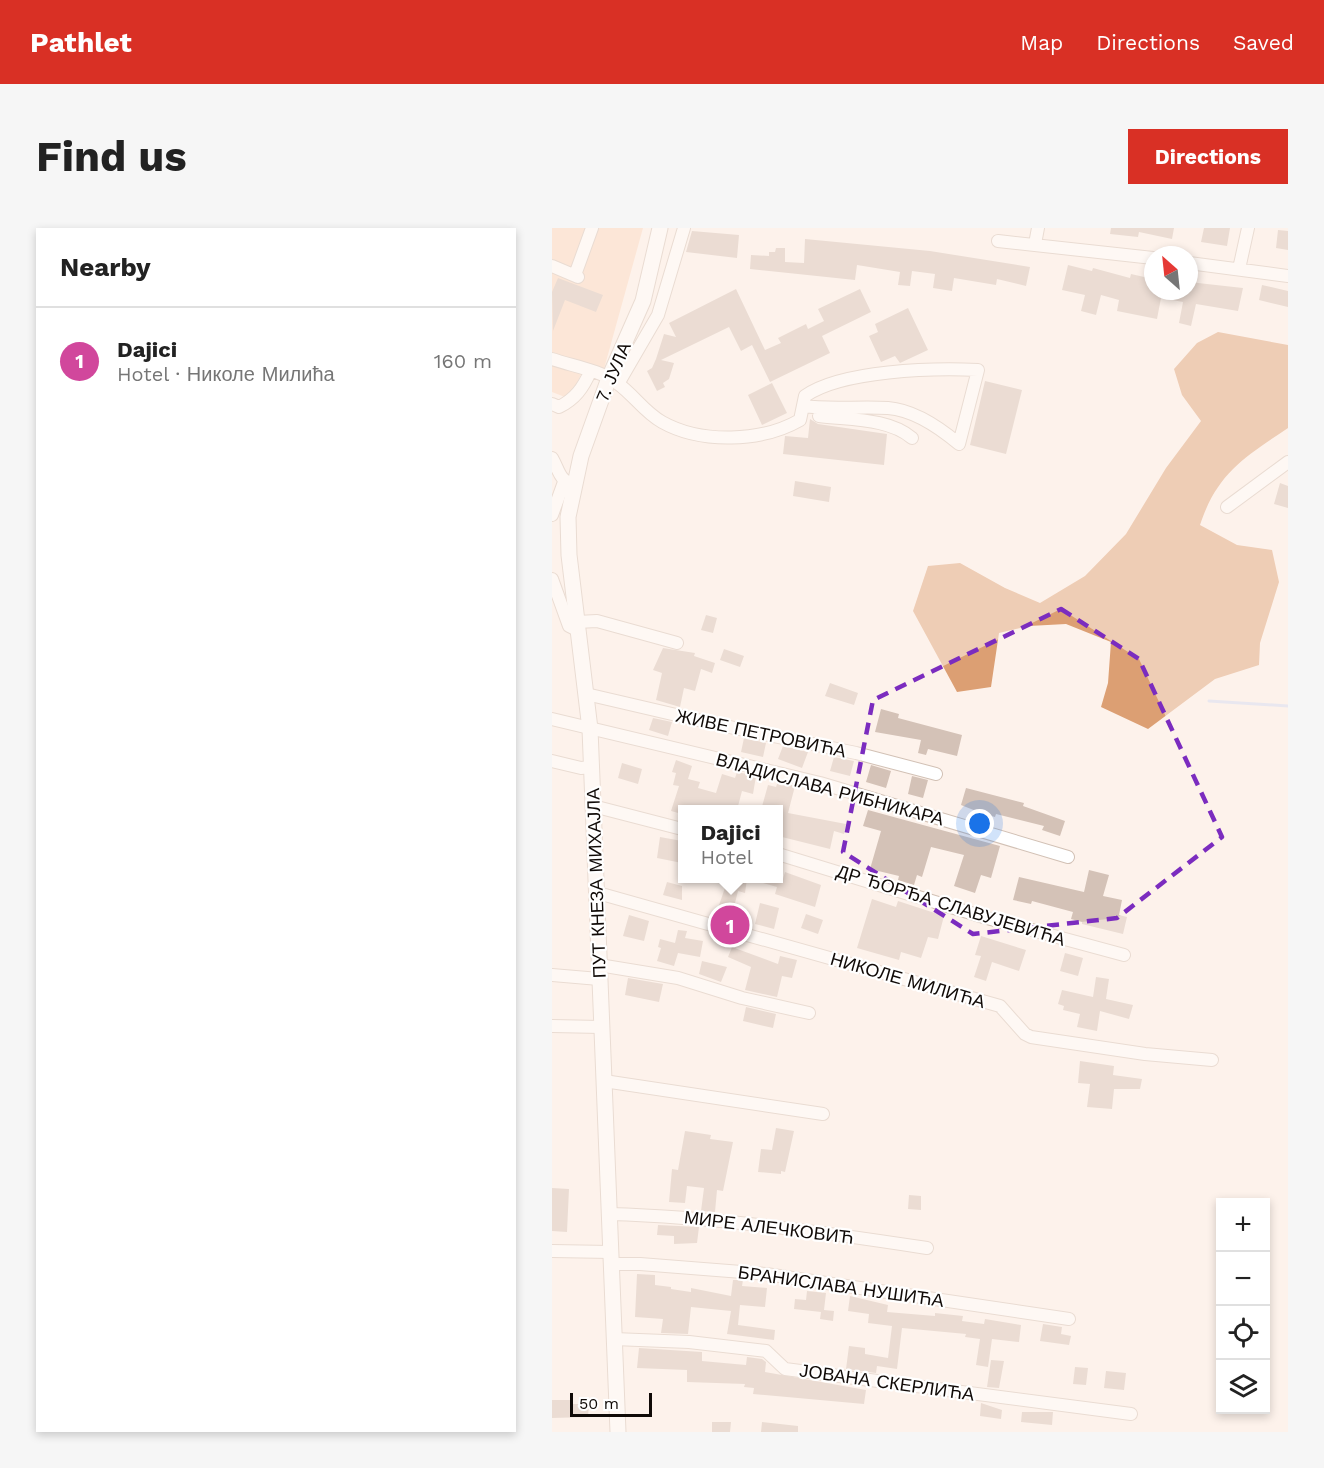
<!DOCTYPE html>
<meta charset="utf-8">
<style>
body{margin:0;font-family:"Work Sans",sans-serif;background:#f6f6f6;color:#222}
.controls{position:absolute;right:18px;bottom:18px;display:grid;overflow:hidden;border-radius:0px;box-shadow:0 3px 9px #0003}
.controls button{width:54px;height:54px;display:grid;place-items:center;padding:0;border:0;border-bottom:2px solid #e0e0e0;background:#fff;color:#222;font:30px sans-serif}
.compass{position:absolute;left:592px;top:18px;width:54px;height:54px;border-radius:50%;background:#fff;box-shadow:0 3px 9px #0003;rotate:333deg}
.scale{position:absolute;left:18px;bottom:15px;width:82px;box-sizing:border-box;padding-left:6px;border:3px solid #100a07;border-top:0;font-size:16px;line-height:21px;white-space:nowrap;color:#100a07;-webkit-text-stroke:4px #fff;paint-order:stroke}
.you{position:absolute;left:428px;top:596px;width:21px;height:21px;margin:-15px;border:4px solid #fff;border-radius:50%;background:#1a73e8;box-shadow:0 0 0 9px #1a73e833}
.badge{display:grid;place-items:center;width:39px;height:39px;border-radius:50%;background:#d93025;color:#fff;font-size:20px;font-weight:700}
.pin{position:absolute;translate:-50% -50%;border:3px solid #fff;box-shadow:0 2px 6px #0006}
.popup{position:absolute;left:126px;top:577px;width:105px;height:78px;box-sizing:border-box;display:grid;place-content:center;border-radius:0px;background:#fff;filter:drop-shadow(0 2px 4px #0005);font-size:20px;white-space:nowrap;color:#767676}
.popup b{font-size:22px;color:#222}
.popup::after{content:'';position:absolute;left:50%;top:100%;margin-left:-12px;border:12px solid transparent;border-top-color:#fff}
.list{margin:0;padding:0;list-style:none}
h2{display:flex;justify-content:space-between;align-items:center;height:78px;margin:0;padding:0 24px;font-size:26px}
h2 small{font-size:20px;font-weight:400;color:#767676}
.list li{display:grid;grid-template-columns:39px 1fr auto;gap:18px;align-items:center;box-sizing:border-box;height:108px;padding:0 24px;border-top:2px solid #e0e0e0}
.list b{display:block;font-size:22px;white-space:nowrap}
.list p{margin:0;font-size:20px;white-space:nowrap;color:#767676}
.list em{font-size:20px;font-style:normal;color:#767676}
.icon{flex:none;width:33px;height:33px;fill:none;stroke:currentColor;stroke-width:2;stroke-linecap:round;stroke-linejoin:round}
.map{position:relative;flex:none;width:736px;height:1204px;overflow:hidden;border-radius:0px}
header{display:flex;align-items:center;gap:36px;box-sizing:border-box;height:84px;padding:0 30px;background:#d93025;color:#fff}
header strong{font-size:28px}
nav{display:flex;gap:33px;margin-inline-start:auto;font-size:21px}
.intro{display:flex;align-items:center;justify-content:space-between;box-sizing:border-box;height:144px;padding:0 36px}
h1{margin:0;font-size:42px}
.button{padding:15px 27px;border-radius:0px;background:#d93025;color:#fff;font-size:21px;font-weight:700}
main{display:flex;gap:36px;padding:0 36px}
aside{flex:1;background:#fff;border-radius:0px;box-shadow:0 3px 9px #0003}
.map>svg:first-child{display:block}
.green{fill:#fbd8bf}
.forest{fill:#dc9f73}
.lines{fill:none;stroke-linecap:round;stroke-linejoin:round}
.stream{stroke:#d1daf4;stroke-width:3}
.building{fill:#d4c2b7}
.minor-casing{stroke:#d2c1b5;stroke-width:14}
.major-casing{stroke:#d2c1b5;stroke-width:17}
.minor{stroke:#fff;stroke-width:12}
.major{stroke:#fff;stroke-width:15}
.marked{fill:none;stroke:#7b2cbf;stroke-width:4.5;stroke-dasharray:12 8;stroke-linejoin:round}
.labels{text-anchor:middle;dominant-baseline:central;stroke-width:4.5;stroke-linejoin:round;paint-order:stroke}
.street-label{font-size:18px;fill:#100a07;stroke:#fff}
</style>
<header>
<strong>Pathlet</strong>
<nav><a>Map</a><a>Directions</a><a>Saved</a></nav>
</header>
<div class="intro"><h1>Find us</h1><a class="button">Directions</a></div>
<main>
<aside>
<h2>Nearby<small></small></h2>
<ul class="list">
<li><span class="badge" style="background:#d1479c">1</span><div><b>Dajici</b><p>Hotel · Николе Милића</p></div><em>160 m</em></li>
</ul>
</aside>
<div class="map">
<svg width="736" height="1204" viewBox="0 0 736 1204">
<rect width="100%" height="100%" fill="#fdf2eb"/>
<path class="green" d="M0,0H91L52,141L33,137L18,171L0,164Z"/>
<path class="forest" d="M666,104L736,117V200C693,229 665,245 648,297L685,317L720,322L727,354L708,415L707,437L663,451L596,501L549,479L556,455L559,414L514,396L477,398L447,405L439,459L405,464L361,383L376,338L408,335L453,360L488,375L533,348L574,306L614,240L649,193L630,167L622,141L645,115Z"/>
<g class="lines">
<path class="stream" d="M657,473L736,478"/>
</g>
<path class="building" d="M559,0H622L620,11L587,4L586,9L558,6Z
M652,0H678L675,18L649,14Z
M726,2L736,3V22L724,20Z
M140,3L187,7L185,30L134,24Z
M253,11L378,23L478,39L474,58L445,51L444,57L402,50L400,63L381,60L383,46L360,43L358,58L346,57L348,44L305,37L303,52L198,41L199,27L217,28V24H223L224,20H233V34L252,35Z
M516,37L540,43L541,40L578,50L579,46L601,51V63H637V54L691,60L686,83L644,76L639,98L627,95L631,74L609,70L605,91L565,83L567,72L549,67L544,87L529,83L533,67L510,62Z
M6,50L51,67L44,84L13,72L1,103L0,64Z
M710,57L736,63V79L707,72Z
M184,61L213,122L229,115L226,110L254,96L256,101L272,93L266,81L308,61L319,84L270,108L278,125L218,154L200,117L189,123L177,99L109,132L122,135L117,151L111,155L113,159L105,163L95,143L100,140L104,131L112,106L124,109L117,95Z
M356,80L376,122L348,135L343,128L329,134L317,108L326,104L323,96Z
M433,153L470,162L454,226L418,217Z
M220,155L235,185L210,197L196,167Z
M258,191L266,196L335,206L332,237L231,226L233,208L256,210Z
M243,253L279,259L277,274L241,268Z
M728,255L736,258V280L722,276Z
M154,387L165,390L161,405L149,402Z
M111,420L143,425L142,428L163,435L160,445L149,441L143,463L132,460L128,479L104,472L110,445L101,442Z
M172,421L192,428L188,439L168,432Z
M278,455L306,465L302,477L273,468Z
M329,481L347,486L346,490L410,507L405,528L376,521L374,527L366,525L369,512L323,504Z
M101,490L120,494L116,508L97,502Z
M192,510L214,515L211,529L189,524Z
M231,518L256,524L250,540L226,531Z
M282,529L302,533L298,548L278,543Z
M124,532L140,538L136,551L148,554L146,560L164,565L170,546L183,550L185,544L204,548L201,566L190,563L185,582H130V586L119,583L127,558L121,557L124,545L120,544Z
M70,535L90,541L86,556L66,550Z
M319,537L339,543L334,560L314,554Z
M360,548L376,552L371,570L356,566Z
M226,553L243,558L236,585L294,596L292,606L282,603L278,621L226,608V582H209L216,557L224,559Z
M414,560L472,575L471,578L513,593L508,608L490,602L492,598L444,586L443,589L429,585L409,577Z
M316,582L448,618L439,650L429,647L423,665L402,658L412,627L379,619L370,649L365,647L362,657L346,652L347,648L318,641L329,603L311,598Z
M108,609L130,613V635L105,630Z
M537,642L557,647L551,668L570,672L567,687L575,689L571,706L530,696V694L519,691L521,684L480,673L479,676L461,672L467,649L532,664Z
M233,644L269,657L263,679L223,666L225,659L204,653L205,651H231Z
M176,651H195L193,665L186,663L180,687L165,683Z
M115,654L130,658V672L111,667Z
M320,671L344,679L346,673L392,688L386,711L376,709L369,730L349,724L347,732L305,720Z
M208,675L227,680L222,701L203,696Z
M254,686L271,692L266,706L249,700Z
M77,687L97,693L92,713L71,708Z
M126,702L135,703L133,710L151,713L148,729L126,725L122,738L105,733L109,720L106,719L108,711L123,715Z
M429,708L474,722L467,743L440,734L434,753L422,749L429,728L423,727Z
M180,719L226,736L228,728L245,732L240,750L230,748L225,769L193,762L199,739L176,729Z
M513,725L531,730L526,748L508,743Z
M150,733L175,739L169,754L147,746Z
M544,749L557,751L554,771L581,777L577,791L548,783L545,803L525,799L528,786L511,782L512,778L506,776L510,762L541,769Z
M76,750L111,756L107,774L73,767Z
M194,779L224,786L221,800L191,793Z
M528,833L562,838L561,847L590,851L588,861H562L560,881L535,879L538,856L526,855Z
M224,900L242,903L233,944L229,943V946L206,944L209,921L220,922Z
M133,903L159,907L158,911L181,914L171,963L165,962L163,984L149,983L152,960L135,958L133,975L117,974L120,941L126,942Z
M0,960L17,961L15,1004L0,1003Z
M357,967L369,968V982L356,981Z
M106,997L147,999L145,1015L122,1016V1008L105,1007Z
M85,1046L103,1047V1057L119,1059V1061L139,1064V1060L179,1068L181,1052H191L190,1058L215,1060L213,1079L188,1077L186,1097L223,1102L222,1112L175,1106L179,1083L139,1079L136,1106L109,1105L111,1091L83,1089Z
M255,1063L274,1065L272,1082L282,1083L281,1093L268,1091L269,1084L242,1081L243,1071L254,1072Z
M298,1068L336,1077L335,1084L383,1088V1085L411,1088L410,1093L432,1096L433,1091L469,1097L467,1114L440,1111L436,1139L424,1137L428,1111L413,1109L414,1106L350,1100L345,1141L325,1138L324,1145L294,1141L297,1118L313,1120V1126L336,1130L340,1098L316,1095L317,1086L296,1083Z
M491,1096L510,1099L509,1106L519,1108L517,1117L488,1113Z
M87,1120L150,1124V1133L194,1137L195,1129L210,1131L214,1134L213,1144L314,1162L312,1176L201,1166L202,1160L192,1159L193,1156L135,1154V1142L85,1140Z
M439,1132L452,1133L447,1160L435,1159Z
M523,1139L536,1140L534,1157L521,1156Z
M554,1143L574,1145L572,1162L552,1160Z
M0,1172H20V1176H37L36,1189L0,1190Z
M429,1175L450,1182L449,1191L428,1188Z
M470,1184H501L500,1197L469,1194Z
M160,1194H179L178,1204H160Z
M210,1194L246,1198V1204H209Z"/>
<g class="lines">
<defs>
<path id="minor" d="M446,13L601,30
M483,16L486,0
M637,35L736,48
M0,38L26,49
M687,41L696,0
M23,47L40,0
M0,131C20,138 48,142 65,155C82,167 92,184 110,194C149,216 210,214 248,192L253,168C290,142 381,140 426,142L407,216C388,200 362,182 336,180C307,178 280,182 251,178
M66,156L106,87L132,0
M0,176L7,179C23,171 31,160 38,144
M267,188C297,192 337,190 360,210
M0,230C7,242 7,252 21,257
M675,279L736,234
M0,287L12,254
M0,351L17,398L27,403
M25,394L45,393L125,415
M34,466L163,496L304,525L384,546
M0,491L268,555L516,629
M0,533L29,540L40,539
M41,578L130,601
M226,626L435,690L572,727
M46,665L448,778L473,806L479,809L593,826L660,832
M47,737L126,750L190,770L257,785
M0,747L47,751
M0,798L49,799
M52,853L271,886
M57,986C164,989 270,1004 375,1020
M0,1023L59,1024
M59,1036H88L214,1046L517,1091
M62,1111L137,1114L214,1123L233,1141L579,1186"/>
<path id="major" d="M66,1204L38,501L17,327L16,289L29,228L57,150L91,73L108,0"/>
</defs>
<use href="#minor" class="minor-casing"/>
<use href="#major" class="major-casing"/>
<use href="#minor" class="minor"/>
<use href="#major" class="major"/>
</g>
<path d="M0 0H736V1204H0ZM509,381L587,431L670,609L565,690L421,706L291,624L321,472Z" fill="#fdf2eb" fill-opacity=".55" fill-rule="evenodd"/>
<path class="marked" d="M509,381L587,431L670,609L565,690L421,706L291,624L321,472Z"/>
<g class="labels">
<g class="street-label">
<text transform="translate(61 144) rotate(-67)">7. ЈУЛА</text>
<text transform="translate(209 505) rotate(12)">ЖИВЕ ПЕТРОВИЋА</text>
<text transform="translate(278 561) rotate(15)">ВЛАДИСЛАВА РИБНИКАРА</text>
<text transform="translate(44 655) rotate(-92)">ПУТ КНЕЗА МИХАЈЛА</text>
<text transform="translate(399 677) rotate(17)">ДР ЂОРЂА СЛАВУЈЕВИЋА</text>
<text transform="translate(356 752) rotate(16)">НИКОЛЕ МИЛИЋА</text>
<text transform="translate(217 999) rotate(7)">МИРЕ АЛЕЧКОВИЋ</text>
<text transform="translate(289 1058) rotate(8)">БРАНИСЛАВА НУШИЋА</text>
<text transform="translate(335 1154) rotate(8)">ЈОВАНА СКЕРЛИЋА</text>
</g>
</g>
</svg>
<div class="controls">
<button>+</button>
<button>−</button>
<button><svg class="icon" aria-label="locate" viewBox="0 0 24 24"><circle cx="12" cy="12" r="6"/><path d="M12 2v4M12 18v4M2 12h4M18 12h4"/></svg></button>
<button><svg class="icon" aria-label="layers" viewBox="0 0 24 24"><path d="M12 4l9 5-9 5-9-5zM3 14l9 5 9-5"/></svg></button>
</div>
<svg class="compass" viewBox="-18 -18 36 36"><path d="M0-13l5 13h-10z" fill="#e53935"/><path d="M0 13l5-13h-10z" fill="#767676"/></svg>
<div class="scale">50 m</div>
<div class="you"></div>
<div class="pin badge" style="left:178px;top:697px;background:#d1479c">1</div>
<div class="popup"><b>Dajici</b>Hotel</div>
</div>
</main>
